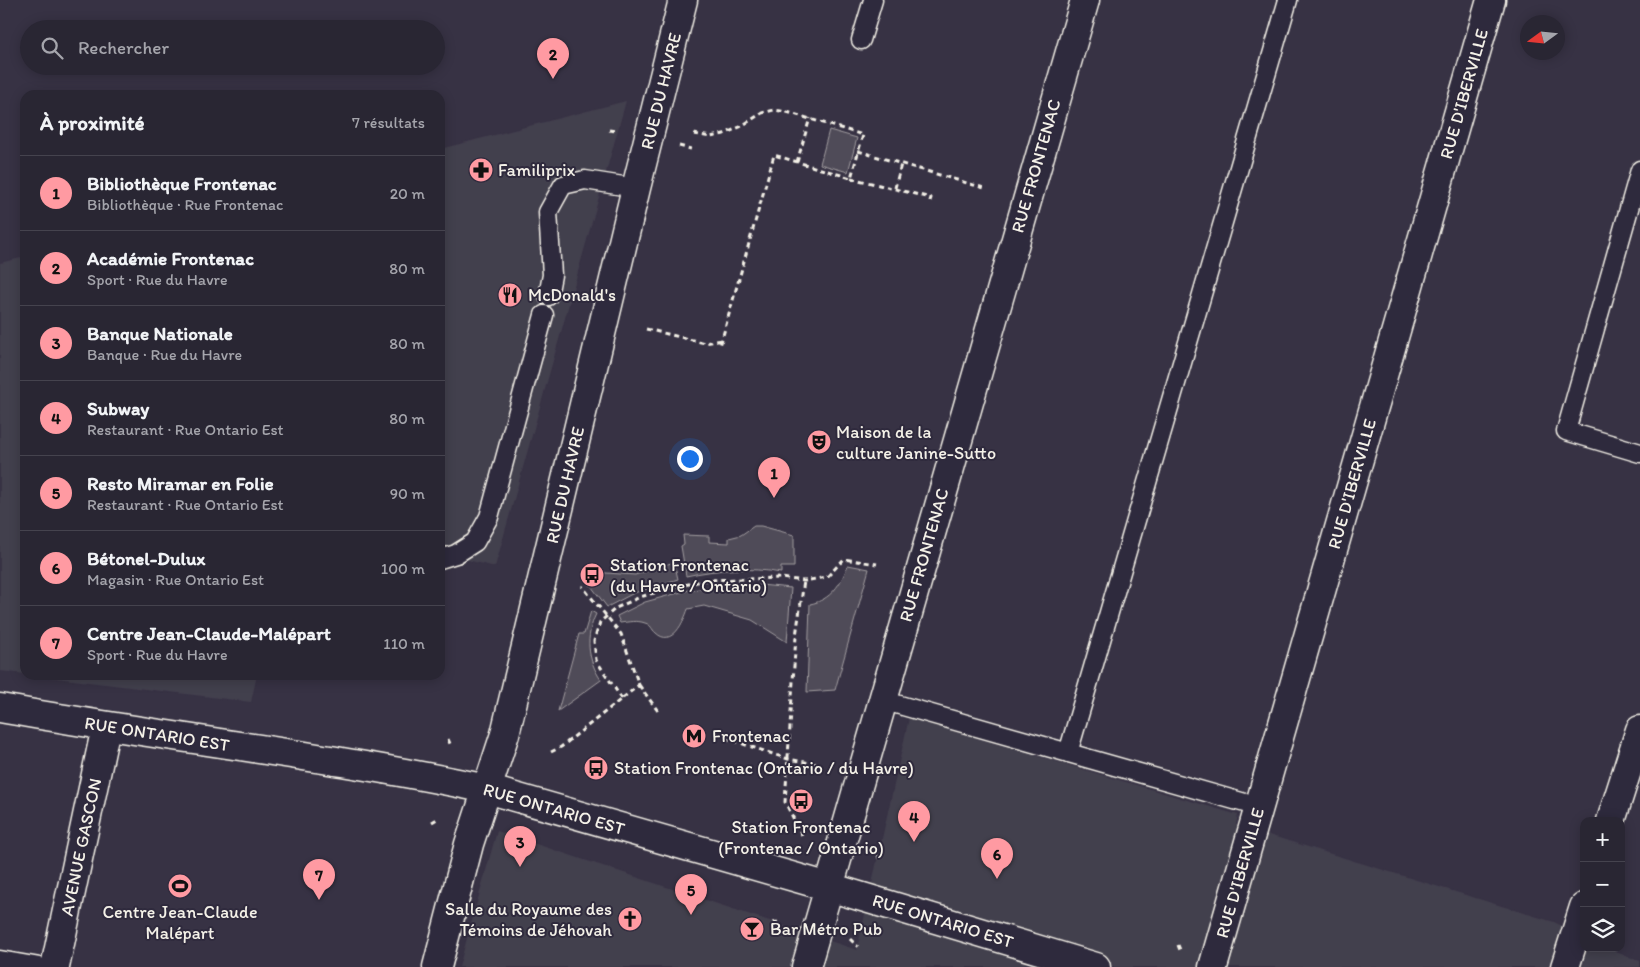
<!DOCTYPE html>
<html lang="fr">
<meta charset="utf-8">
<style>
body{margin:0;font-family:Itim,sans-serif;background:#312e3b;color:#f1f3f6}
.controls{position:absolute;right:15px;bottom:15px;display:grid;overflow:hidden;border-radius:10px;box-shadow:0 2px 12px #0003}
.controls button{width:45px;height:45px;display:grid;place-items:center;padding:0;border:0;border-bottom:1px solid #45434e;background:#292633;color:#f1f3f6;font:25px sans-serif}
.compass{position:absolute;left:1520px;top:15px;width:45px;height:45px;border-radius:50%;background:#292633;box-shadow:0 2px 12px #0003;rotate:255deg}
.you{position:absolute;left:689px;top:458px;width:18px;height:18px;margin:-12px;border:4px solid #fff;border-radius:50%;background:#1a73e8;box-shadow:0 0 0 8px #1a73e833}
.badge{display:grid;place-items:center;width:32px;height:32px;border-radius:50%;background:#ff9aa2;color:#111;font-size:16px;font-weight:700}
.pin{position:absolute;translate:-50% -41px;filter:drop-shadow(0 1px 2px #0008)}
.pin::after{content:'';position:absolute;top:26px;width:18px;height:15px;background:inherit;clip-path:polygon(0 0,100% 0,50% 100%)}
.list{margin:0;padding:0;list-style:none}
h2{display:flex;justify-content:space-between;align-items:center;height:65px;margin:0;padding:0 20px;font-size:21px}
h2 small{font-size:16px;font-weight:400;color:#a5a5ac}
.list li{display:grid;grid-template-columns:32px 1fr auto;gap:15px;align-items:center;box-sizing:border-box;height:75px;padding:0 20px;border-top:1px solid #45434e}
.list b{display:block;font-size:19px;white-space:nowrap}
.list p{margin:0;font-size:16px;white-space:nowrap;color:#a5a5ac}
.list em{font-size:16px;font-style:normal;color:#a5a5ac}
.icon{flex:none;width:28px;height:28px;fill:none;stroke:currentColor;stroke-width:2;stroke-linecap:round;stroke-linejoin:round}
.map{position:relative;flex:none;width:1640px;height:967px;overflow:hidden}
.search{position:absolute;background:#292633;box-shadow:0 2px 12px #0003;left:20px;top:20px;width:425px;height:55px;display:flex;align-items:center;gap:12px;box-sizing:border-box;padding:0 18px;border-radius:28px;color:#a5a5ac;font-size:19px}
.panel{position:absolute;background:#292633;box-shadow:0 2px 12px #0003;left:20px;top:90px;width:425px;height:590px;border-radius:15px}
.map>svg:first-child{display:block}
.built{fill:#433f4e}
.green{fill:#504b59;stroke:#a29ea0}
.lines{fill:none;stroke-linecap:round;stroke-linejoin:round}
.lane-casing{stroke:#f4f1e8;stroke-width:21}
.street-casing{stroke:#f4f1e8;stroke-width:31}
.secondary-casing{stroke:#f4f1e8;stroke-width:31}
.path{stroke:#f4f1e8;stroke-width:3;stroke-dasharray:5 4;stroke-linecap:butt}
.lane{stroke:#2f2a3d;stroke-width:18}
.street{stroke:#2f2a3d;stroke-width:28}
.secondary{stroke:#2f2a3d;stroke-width:28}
.labels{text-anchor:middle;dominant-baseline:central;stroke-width:4;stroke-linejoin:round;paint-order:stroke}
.street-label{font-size:18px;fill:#f4f1e8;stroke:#2f2a3d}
.poi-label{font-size:18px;fill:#f4f1e8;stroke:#2f2a3d;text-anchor:start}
</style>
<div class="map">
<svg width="1640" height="967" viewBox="0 0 1640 967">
<rect width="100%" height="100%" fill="#373244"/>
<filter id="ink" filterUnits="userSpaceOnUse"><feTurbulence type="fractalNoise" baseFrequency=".02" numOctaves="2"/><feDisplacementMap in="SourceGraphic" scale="10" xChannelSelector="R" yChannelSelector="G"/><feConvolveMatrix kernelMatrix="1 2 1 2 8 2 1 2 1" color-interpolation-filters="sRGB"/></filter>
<g filter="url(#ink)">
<path class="built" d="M626,101L495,567L440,553V149Z
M25,257V674L0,671V263Z
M32,675H257L251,702Z
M909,718L1238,815L1236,825L1554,922L1584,937V948H1605L1640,961V967H1115L1035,940L1024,967H459L497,831L857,950Z"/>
<path class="green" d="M829,130L857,138L848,172L820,164Z
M754,526H761L794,535V567H781V573C750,567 717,569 686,576L681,546L684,544L683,535L709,536V542L729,543V538L741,535Z
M674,562L678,579L634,593L607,607L588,582L592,572L635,575Z
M848,565L869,569L835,690L807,692L810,604C831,600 841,584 848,565Z
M760,585L791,588L787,642L752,620L704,606L688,609C684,621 672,648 656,633C651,629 652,625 645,623C637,620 628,622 620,623L617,616L645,602L689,590L729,586Z
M591,611L596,614C585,637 587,659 601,680L558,711L579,634H584Z"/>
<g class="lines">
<defs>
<path id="lane" d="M861,40L873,0
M1640,170L1566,431L1640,453
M548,296L552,275L548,212L563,185L585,180L636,188
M440,559L456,554L475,542L489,517L544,315
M882,700L1259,807
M1068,753L1288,0
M0,960L40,967"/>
<path id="street" d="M1611,821L1640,730
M55,967L106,727
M437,967L469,844L505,734L636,188L683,0
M1565,967L1584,907"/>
<path id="secondary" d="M0,708C162,737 326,755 487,789L829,887L1096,967
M806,967L1085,0
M1213,967L1491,0"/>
</defs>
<use href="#lane" class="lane-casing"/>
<use href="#street" class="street-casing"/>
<use href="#secondary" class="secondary-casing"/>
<path class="path" d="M609,130L616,131
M694,134L711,137L724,134L740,127L762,113L774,110L787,112L863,135L851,178L774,155L720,346
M679,146L691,149
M858,151L984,188
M797,162L810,118
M851,178L931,198L929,204
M895,188L901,164
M646,329L705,343L722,340
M639,685L658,711
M622,699L596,660L594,641L600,622L616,608L640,597L671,588L706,580L781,578L804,581L827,577L844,559L877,564
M725,738L788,759L816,764
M448,739L451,746
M551,752L561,747L639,685L621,634L582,586
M432,822L437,819
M802,835L785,802L796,636L804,581
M877,857L883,856
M773,923L778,922
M850,939L858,947
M1178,945L1180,950"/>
<use href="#lane" class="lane"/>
<use href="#street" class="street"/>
<use href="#secondary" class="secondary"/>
</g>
</g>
<defs>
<symbol id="pharmacy-disc" viewBox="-11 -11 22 22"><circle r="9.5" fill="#ff9aa2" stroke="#2f2a3d"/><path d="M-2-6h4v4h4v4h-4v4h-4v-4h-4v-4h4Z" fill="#111"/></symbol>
<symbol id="restaurant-disc" viewBox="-11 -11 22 22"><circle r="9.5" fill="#ff9aa2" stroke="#2f2a3d"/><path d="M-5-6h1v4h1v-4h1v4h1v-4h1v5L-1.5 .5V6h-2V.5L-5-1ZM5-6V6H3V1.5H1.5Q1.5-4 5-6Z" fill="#111"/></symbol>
<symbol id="theatre-disc" viewBox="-11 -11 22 22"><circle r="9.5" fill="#ff9aa2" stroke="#2f2a3d"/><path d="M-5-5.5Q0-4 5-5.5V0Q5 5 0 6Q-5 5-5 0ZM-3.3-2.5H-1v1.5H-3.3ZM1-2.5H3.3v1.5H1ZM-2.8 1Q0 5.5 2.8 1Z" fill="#111"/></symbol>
<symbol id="bus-disc" viewBox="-11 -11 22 22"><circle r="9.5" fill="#ff9aa2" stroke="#2f2a3d"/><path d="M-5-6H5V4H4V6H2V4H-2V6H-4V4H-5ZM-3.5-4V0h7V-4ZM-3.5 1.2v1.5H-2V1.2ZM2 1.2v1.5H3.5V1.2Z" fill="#111"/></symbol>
<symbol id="metro-disc" viewBox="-11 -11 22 22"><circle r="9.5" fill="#ff9aa2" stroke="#2f2a3d"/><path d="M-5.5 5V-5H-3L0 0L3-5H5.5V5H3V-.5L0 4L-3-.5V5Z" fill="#111"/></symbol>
<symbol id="stadium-disc" viewBox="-11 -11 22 22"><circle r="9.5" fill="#ff9aa2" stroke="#2f2a3d"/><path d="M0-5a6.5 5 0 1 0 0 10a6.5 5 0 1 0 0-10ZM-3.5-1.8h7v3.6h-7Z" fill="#111"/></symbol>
<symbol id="church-disc" viewBox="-11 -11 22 22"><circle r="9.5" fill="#ff9aa2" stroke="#2f2a3d"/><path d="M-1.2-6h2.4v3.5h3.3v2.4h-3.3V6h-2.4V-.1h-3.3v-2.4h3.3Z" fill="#111"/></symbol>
<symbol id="bar-disc" viewBox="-11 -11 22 22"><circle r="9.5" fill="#ff9aa2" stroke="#2f2a3d"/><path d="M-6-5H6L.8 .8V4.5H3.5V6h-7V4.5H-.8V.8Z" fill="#111"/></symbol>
</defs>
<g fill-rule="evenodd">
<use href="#pharmacy-disc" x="467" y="156" width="28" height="28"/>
<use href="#restaurant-disc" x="496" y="281" width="28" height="28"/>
<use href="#theatre-disc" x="805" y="428" width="28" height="28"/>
<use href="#bus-disc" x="578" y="561" width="28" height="28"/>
<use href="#metro-disc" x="680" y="722" width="28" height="28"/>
<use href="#bus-disc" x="582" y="754" width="28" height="28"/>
<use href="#bus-disc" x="787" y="787" width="28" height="28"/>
<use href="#stadium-disc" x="166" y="872" width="28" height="28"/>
<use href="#church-disc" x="616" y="905" width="28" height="28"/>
<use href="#bar-disc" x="738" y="915" width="28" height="28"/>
</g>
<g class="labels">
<g class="street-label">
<text transform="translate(661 91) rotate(-76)">RUE DU HAVRE</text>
<text transform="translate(1464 94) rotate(-74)">RUE D'IBERVILLE</text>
<text transform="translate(1036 166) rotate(-74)">RUE FRONTENAC</text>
<text transform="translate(1352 484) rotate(-74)">RUE D'IBERVILLE</text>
<text transform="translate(565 485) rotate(-77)">RUE DU HAVRE</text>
<text transform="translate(924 555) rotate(-74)">RUE FRONTENAC</text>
<text transform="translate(157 734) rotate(9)">RUE ONTARIO EST</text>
<text transform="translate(554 809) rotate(16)">RUE ONTARIO EST</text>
<text transform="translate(81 847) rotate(-78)">AVENUE GASCON</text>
<text transform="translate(1240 873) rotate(-74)">RUE D'IBERVILLE</text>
<text transform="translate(943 921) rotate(17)">RUE ONTARIO EST</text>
</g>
<g class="poi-label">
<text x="498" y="170">Familiprix</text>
<text x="528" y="295">McDonald's</text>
<text x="836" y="432">Maison de la<tspan x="836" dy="21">culture Janine-Sutto</tspan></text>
<text x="610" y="565">Station Frontenac<tspan x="610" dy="21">(du Havre / Ontario)</tspan></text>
<text x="712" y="736">Frontenac</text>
<text x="614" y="768">Station Frontenac (Ontario / du Havre)</text>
<text x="801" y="827" text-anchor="middle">Station Frontenac<tspan x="801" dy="21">(Frontenac / Ontario)</tspan></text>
<text x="612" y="909" text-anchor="end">Salle du Royaume des<tspan x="612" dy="21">Témoins de Jéhovah</tspan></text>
<text x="180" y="912" text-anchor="middle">Centre Jean-Claude<tspan x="180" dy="21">Malépart</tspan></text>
<text x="770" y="929">Bar Métro Pub</text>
</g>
</g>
</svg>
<div class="controls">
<button>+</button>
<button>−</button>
<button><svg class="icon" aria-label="layers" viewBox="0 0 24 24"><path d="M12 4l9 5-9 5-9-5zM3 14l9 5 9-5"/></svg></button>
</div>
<svg class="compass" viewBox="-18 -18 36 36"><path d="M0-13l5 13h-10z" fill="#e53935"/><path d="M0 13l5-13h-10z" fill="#a5a5ac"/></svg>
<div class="you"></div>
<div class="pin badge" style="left:774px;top:498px">1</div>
<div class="pin badge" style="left:553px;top:79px">2</div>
<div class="pin badge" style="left:520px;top:867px">3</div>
<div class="pin badge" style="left:914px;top:842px">4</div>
<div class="pin badge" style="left:691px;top:915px">5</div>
<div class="pin badge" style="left:997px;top:879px">6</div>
<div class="pin badge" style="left:319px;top:900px">7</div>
<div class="search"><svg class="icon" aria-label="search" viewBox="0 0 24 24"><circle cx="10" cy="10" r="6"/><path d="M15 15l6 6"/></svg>Rechercher</div>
<section class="panel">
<h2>À proximité<small>7 résultats</small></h2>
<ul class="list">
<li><span class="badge">1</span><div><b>Bibliothèque Frontenac</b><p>Bibliothèque · Rue Frontenac</p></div><em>20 m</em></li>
<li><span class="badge">2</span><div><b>Académie Frontenac</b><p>Sport · Rue du Havre</p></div><em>80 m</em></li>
<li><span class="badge">3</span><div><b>Banque Nationale</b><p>Banque · Rue du Havre</p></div><em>80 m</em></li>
<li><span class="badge">4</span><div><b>Subway</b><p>Restaurant · Rue Ontario Est</p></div><em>80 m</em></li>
<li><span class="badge">5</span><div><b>Resto Miramar en Folie</b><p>Restaurant · Rue Ontario Est</p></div><em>90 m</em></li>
<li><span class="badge">6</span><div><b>Bétonel-Dulux</b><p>Magasin · Rue Ontario Est</p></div><em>100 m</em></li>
<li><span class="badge">7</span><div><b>Centre Jean-Claude-Malépart</b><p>Sport · Rue du Havre</p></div><em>110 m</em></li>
</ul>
</section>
</div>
